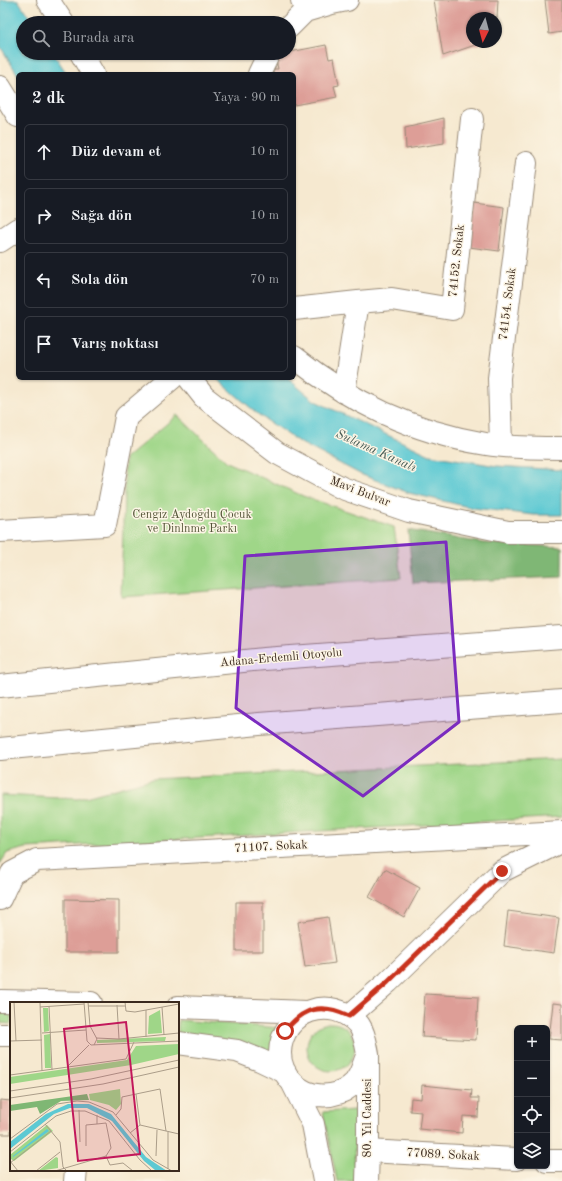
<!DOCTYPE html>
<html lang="tr">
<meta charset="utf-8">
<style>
body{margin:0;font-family:"Old Standard TT",serif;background:#242831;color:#f1f3f6}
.controls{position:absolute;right:12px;bottom:12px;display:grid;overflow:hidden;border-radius:6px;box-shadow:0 1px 3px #0004}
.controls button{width:36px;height:36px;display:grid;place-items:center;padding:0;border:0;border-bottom:1px solid #363941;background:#171b24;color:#f1f3f6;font:20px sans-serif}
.compass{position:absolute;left:466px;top:12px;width:36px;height:36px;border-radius:50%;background:#171b24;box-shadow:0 1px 3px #0004;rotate:186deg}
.stop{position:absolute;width:12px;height:12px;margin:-9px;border:3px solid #c8321e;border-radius:50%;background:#fff}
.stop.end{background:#c8321e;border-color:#fff;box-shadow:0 1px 4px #0008}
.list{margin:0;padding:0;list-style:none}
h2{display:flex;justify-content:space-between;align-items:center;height:52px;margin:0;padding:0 16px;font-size:17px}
h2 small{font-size:13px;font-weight:400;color:#9ea1a6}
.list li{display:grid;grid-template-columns:26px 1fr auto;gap:12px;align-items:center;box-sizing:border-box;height:56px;margin:0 8px 8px;padding:0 8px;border:1px solid #363941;border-radius:6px}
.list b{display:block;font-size:15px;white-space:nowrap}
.list em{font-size:13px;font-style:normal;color:#9ea1a6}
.icon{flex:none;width:22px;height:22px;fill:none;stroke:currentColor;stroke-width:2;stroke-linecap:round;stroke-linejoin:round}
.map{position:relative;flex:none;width:562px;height:1181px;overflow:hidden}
.search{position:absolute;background:#171b24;box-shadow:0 1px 3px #0004;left:16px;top:16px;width:280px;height:44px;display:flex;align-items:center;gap:10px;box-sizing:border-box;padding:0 14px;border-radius:22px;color:#9ea1a6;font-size:15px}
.panel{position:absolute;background:#171b24;box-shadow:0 1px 3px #0004;left:16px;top:72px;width:280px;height:308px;border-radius:6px}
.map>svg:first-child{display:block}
.green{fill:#9fd688;stroke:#6d8053}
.forest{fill:#7fb774;stroke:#5d7049}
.water{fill:#5dc9d3;stroke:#4c7a78}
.building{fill:#dd9e97}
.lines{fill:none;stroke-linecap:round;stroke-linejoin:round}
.minor-casing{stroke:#988a77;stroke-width:24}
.major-casing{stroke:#988a77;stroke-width:24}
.highway-casing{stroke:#988a77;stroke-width:24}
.minor{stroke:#fff;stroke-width:22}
.major{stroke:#fff;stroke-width:22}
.highway{stroke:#fff;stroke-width:22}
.route{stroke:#c8321e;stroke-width:5}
.marked{fill:#7b2cbf;fill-opacity:0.2;stroke:#7b2cbf;stroke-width:3;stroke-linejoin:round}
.labels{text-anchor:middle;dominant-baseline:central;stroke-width:3;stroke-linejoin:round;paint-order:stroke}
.street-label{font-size:12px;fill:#3b2a1e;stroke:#fcf5e5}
.park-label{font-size:12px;fill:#545538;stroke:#fcf5e5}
.water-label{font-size:13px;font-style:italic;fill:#455a54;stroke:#fcf5e5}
.inset-road{fill:none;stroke:#ab9d89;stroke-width:1}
.view{fill:#c2185b;fill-opacity:0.15;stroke:#c2185b;stroke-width:2}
.inset-edge{fill:none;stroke:#3b2a1e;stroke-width:2}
</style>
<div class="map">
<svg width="562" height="1181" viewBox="0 0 562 1181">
<rect width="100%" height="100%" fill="#fcf5e5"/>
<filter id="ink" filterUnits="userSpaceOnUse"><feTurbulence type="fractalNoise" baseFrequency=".025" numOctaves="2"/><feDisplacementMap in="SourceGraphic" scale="8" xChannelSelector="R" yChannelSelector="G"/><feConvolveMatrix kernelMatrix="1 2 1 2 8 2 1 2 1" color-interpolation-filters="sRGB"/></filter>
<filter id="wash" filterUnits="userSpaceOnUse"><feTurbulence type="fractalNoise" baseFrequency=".012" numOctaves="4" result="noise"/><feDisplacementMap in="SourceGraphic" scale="16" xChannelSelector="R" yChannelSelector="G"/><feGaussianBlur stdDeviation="0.9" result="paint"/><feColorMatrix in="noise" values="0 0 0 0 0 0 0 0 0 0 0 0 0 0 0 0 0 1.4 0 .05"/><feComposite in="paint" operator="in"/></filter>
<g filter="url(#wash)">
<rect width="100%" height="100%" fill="#f6e9d0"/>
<path class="green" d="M177,415L227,462L303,496L394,527L401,578L121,597L125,459Z
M562,759V817L26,848L7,853L0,864V795L78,799L152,779Z
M0,1012L11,1013V1024L0,1023Z
M178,1020L281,1028L273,1056L178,1034Z
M307 1047a24 24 0 1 1 48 0a24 24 0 1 1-48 0Z
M355,1110L354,1181H337L323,1112Z"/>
<path class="forest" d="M408,530L483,543L562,547V577L413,583Z"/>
<path class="water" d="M0,0H18L33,23H23V53H53L67,74L18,75L0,46Z
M216,378H287L315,401L430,455L497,466L562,470V515H534L473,508L409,493L360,474L299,442L259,415Z"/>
<g id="blocks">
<path class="building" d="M434,0H498L497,18H472V42H484L443,56Z
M545,0H562V32L549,34Z
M326,45L329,59L334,58L339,85L334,86L337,97L294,105V74H273V69H278L275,55Z
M444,118V143L406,149L405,127Z
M474,203L504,207L499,251L469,247Z
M385,869L420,888L404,917L369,897Z
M65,899L119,900V952H65Z
M236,902H263V951H236Z
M508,911L559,918L554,953L504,946Z
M328,917L335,963L305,967L298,922Z
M425,994L478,997L476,1040L422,1037Z
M553,1003L562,1004V1040L549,1039Z
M422,1085L472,1090L471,1098H479L478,1117L463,1116L462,1133L419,1129L421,1112L410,1111L411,1098L421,1099Z
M0,1100L11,1101V1134H0Z"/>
</g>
</g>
<g filter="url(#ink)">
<use href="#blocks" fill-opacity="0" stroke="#988a77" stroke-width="1"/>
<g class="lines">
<defs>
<path id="minor" d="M305,11L332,3L347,0
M289,27L305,11L302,0
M259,74L269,53
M0,241L18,229
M358,302L392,299L452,309L472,119
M294,309L358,302L344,392
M501,445L499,378L526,163
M0,531L105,525L126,417L172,378
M0,899L12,873L37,860L562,832
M349,1016L388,982L502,871L562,841
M368,1151L517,1159
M547,1161H562
M75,1181L76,1170"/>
<path id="major" d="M48,0L63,23
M81,53L93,74
M0,87L18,116
M294,357C352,403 413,432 486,444C511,448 537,448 562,448
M189,378L204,397L277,453L342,488L409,511L508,532H562
M0,1001L91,1003
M178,1007L306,1012
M0,1035H11
M178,1043L237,1051L260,1060L285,1072
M293,1084L313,1124L324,1181
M367,1181L368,1151V1054C366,1044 365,1034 359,1025C332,993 281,1011 280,1053C280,1064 285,1075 293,1083C308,1099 335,1099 351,1086C353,1084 356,1082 357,1079C362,1072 364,1062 368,1054"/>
<path id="highway" d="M0,686L264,659L562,637
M0,749L259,724L562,701"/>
</defs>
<use href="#minor" class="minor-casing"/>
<use href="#major" class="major-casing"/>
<use href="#highway" class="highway-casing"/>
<use href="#minor" class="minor"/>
<use href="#major" class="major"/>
<use href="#highway" class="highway"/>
</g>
</g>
<g class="lines" filter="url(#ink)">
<path class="route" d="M285,1031C304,1007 321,1003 349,1016L388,982L502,871"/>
</g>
<path class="marked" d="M446,542L459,722L363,796L236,708L245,556Z"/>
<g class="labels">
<g class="street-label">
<text transform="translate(457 261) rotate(-84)">74152. Sokak</text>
<text transform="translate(508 304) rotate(-83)">74154. Sokak</text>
<text transform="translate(360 492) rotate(21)">Mavi Bulvar</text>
<text transform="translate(281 658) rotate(-5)">Adana-Erdemli Otoyolu</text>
<text transform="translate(271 847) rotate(-3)">71107. Sokak</text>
<text transform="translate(368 1118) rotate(-90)">80. Yıl Caddesi</text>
<text transform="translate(443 1155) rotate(3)">77089. Sokak</text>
</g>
<g class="park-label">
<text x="192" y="515">Cengiz Aydoğdu Çocuk<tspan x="192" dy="14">ve Dinlnme Parkı</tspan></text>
</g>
<g class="water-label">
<text transform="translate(376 451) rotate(24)">Sulama Kanalı</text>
</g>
</g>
<g transform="translate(10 1002)">
<rect width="169" height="169" fill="#f6e9d0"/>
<path d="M33,6H38L39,29L34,30ZM150,8L152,31L138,32L139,14ZM40,32L41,66H35L34,33ZM156,35L155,39L87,41V38ZM169,42V52L121,63L0,82V75L117,58L126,44ZM110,87L111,102L106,108L99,103L80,98L79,92ZM37,123L43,129L4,159L1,157L0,153ZM46,155L48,156V166L28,169Z" fill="#9fd688"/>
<path d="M77,92L79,98L51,99L30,112L27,105L0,109V103Z" fill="#7fb774"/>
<path d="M58,102H79L101,112L136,155L157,169L145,168L134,159L102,119L77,106H60L44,112L0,147V140L36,112ZM37,127L39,129L3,155V154Z" fill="#5dc9d3"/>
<path class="inset-road" d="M4,0L6,39M30,0L32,69M74,0L77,39M78,0L80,24L87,37L84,43M115,0L116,9L125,10L169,2M107,3L109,37M39,4L42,68M78,4H115M30,5L74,2M152,5L154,33M136,8V35M32,31L76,28M86,36L109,37L169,31M0,39L32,38M77,39L81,43L169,39M57,65L79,43M0,73L116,57L124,40M0,89L81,77L169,58M0,96L93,82L169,65M69,108L70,140M87,113V122L96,121L101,146L96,154L100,163L113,161L123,169M106,113L111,107L112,95L126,92M35,122L50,140L53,165L57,169M130,123L126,92L150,87L156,129M120,131L130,123L169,132M0,137L47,102L67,99L79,100L103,110L143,158L162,169M76,144V123L87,122M0,150L46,114L61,109H75L99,119L130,158L142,169M146,154L147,128M0,159L8,169M0,161L41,129M158,167V130M26,169L50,150M45,169L96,154"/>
<path class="view" d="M116,20L130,152L68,159L54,27Z"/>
<rect width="169" height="169" class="inset-edge"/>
</g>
</svg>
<div class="controls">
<button>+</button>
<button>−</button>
<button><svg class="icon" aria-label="locate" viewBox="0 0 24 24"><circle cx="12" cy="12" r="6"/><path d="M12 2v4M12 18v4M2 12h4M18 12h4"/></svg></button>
<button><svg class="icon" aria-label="layers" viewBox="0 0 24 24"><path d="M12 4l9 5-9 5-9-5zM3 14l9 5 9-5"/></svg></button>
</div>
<svg class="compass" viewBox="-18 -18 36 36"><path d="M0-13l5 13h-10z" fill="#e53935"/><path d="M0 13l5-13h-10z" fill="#9ea1a6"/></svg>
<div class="stop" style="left:285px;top:1031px"></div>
<div class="stop end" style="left:502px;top:871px"></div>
<div class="search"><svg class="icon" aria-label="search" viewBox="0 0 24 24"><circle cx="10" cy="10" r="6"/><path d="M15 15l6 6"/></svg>Burada ara</div>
<section class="panel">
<h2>2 dk<small>Yaya · 90 m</small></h2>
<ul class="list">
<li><svg class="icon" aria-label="ahead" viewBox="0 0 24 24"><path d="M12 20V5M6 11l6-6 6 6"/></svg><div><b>Düz devam et</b></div><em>10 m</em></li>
<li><svg class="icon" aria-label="right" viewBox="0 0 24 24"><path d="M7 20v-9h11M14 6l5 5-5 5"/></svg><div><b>Sağa dön</b></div><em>10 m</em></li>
<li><svg class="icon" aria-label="left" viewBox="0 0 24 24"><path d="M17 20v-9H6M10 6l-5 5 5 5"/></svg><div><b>Sola dön</b></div><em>70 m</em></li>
<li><svg class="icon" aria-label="arrive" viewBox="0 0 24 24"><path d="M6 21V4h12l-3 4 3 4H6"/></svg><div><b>Varış noktası</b></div></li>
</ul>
</section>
</div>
